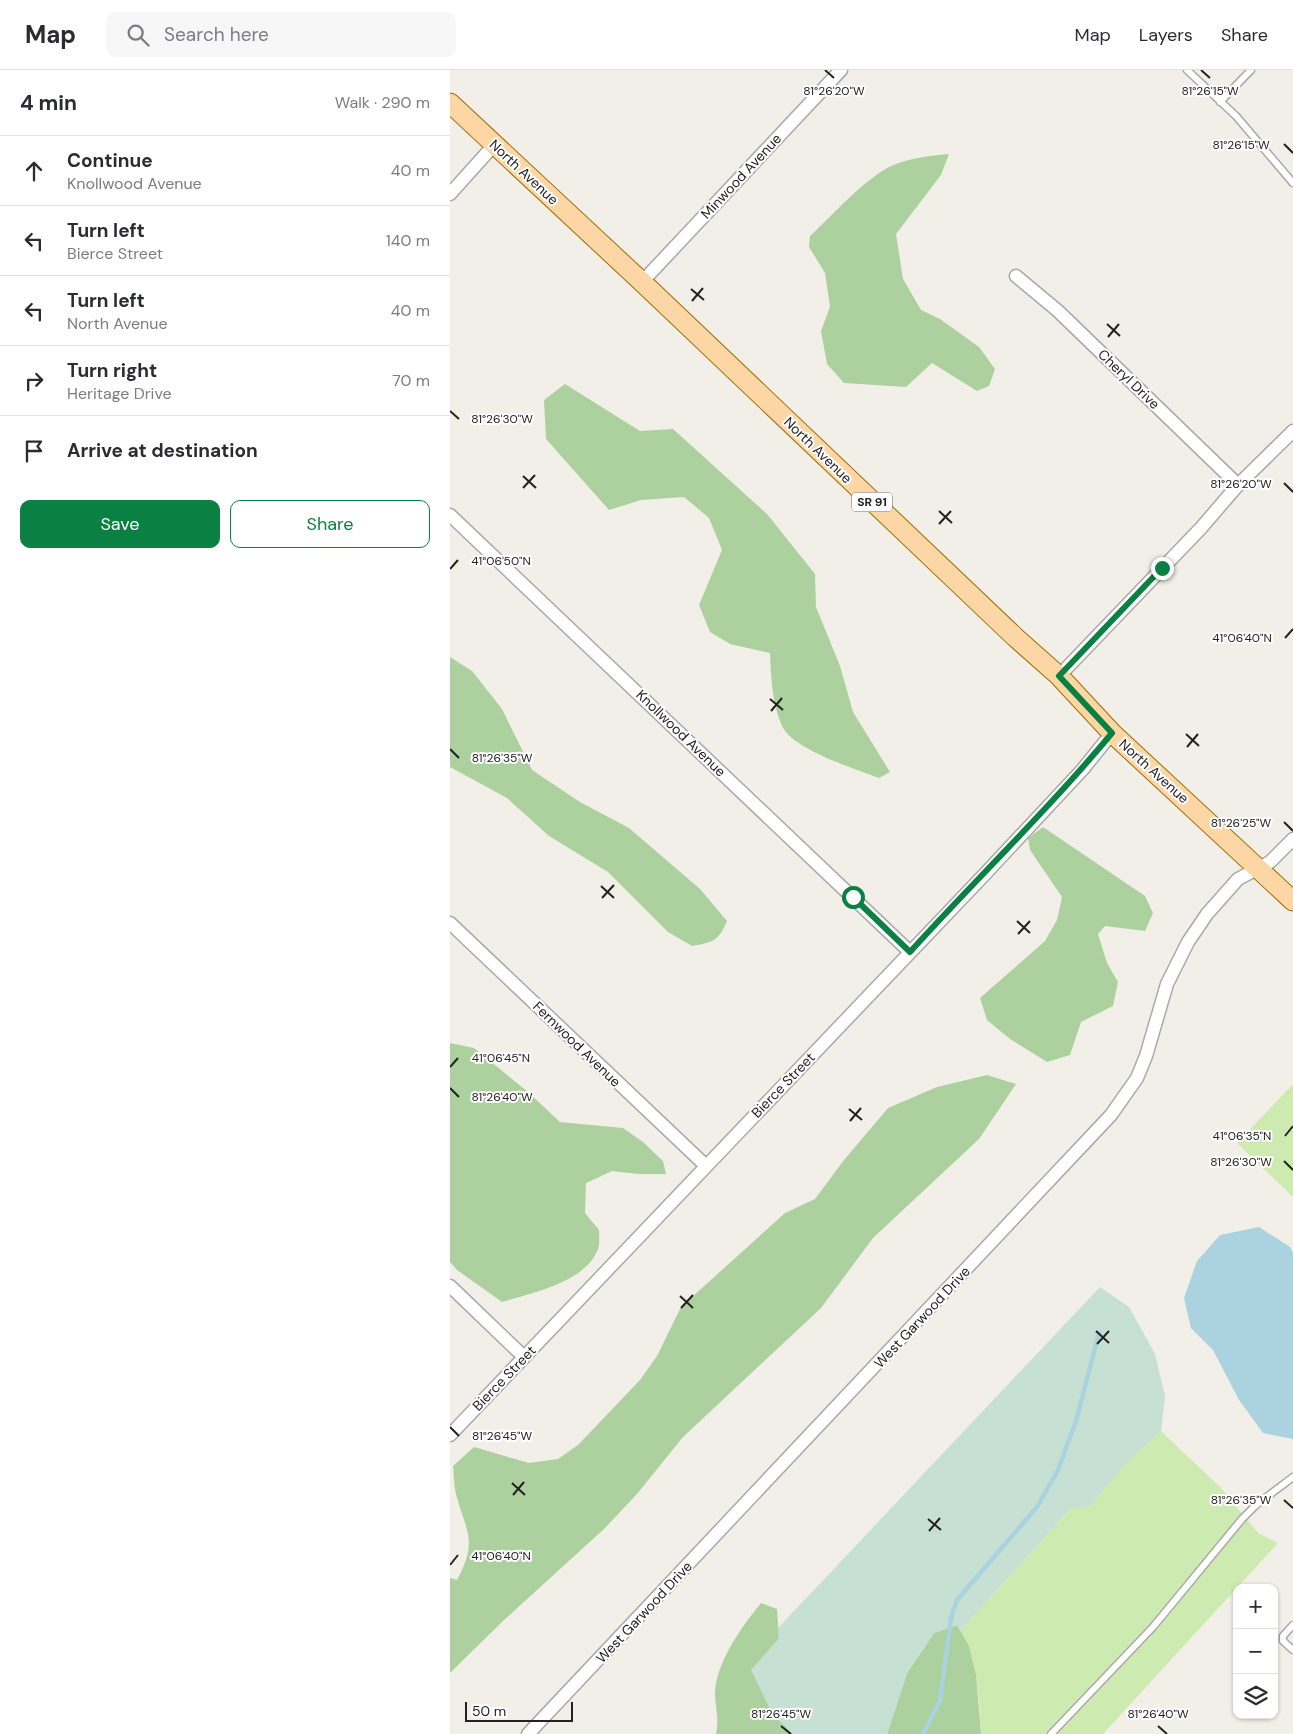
<!DOCTYPE html>
<meta charset="utf-8">
<style>
body{margin:0;font-family:"DM Sans",sans-serif;background:#f7f7f7;color:#2b2b33}
.controls{position:absolute;right:15px;bottom:15px;display:grid;overflow:hidden;border-radius:10px;box-shadow:0 1px 4px #0004}
.controls button{width:45px;height:45px;display:grid;place-items:center;padding:0;border:0;border-bottom:1px solid #e1e1e2;background:#fff;color:#2b2b33;font:25px sans-serif}
.scale{position:absolute;left:15px;bottom:12px;width:108px;box-sizing:border-box;padding-left:5px;border:2px solid #222;border-top:0;font-size:14px;line-height:18px;white-space:nowrap;color:#222;-webkit-text-stroke:4px #fff;paint-order:stroke}
.stop{position:absolute;width:15px;height:15px;margin:-11px;border:4px solid #0b8043;border-radius:50%;background:#fff}
.stop.end{background:#0b8043;border-color:#fff;box-shadow:0 1px 5px #0008}
.list{margin:0;padding:0;list-style:none}
h2{display:flex;justify-content:space-between;align-items:center;height:65px;margin:0;padding:0 20px;font-size:21px}
h2 small{font-size:16px;font-weight:400;color:#7c7c81}
.list li{display:grid;grid-template-columns:32px 1fr auto;gap:15px;align-items:center;box-sizing:border-box;height:70px;padding:0 20px;border-top:1px solid #e1e1e2}
.list b{display:block;font-size:19px;white-space:nowrap}
.list p{margin:0;font-size:16px;white-space:nowrap;color:#7c7c81}
.list em{font-size:16px;font-style:normal;color:#7c7c81}
.actions{display:flex;gap:10px;padding:15px 20px}
.actions a{flex:1;padding:11px 0;border:1px solid #0b8043;border-radius:10px;text-align:center;font-size:18px;color:#0b8043}
.actions .main{background:#0b8043;color:#fff}
.icon{flex:none;width:28px;height:28px;fill:none;stroke:currentColor;stroke-width:2;stroke-linecap:round;stroke-linejoin:round}
.map{position:relative;flex:none;width:843px;height:1664px;overflow:hidden}
header{display:flex;align-items:center;gap:30px;box-sizing:border-box;height:70px;padding:0 25px;background:#fff;border-bottom:1px solid #e1e1e2}
header strong{font-size:24px}
nav{display:flex;gap:28px;margin-inline-start:auto;font-size:18px}
.search{width:350px;height:45px;background:#f7f7f7;display:flex;align-items:center;gap:12px;box-sizing:border-box;padding:0 18px;border-radius:10px;color:#7c7c81;font-size:19px}
main{display:flex}
aside{flex:1;background:#fff}
.map>svg:first-child{display:block}
.grass{fill:#cdebb0}
.forest{fill:#add19e}
.wetland{fill:#c6e0d4}
.water{fill:#aad3df}
.lines{fill:none;stroke-linecap:round;stroke-linejoin:round}
.stream{stroke:#aad3df;stroke-width:4.5}
.lane-casing{stroke:#a9a9a9;stroke-width:9}
.street-casing{stroke:#a9a9a9;stroke-width:15}
.primary-casing{stroke:#a06b00;stroke-width:21}
.lane{stroke:#fff;stroke-width:6}
.street{stroke:#fff;stroke-width:12}
.primary{stroke:#fcd6a4;stroke-width:19}
.route{stroke:#0b8043;stroke-width:6}
.ticks{fill:none;stroke:#222;stroke-width:2}
.labels{text-anchor:middle;dominant-baseline:central;stroke-width:4;stroke-linejoin:round;paint-order:stroke}
.shield{fill:#fff;stroke:#646464;stroke-width:1}
.shield-label{font-size:12px;font-weight:bold;fill:#222}
.street-label{font-size:14px;fill:#222;stroke:#fff}
.ticks-label{font-size:12px;text-anchor:middle;fill:#222;stroke:#fff;stroke-width:4;stroke-linejoin:round;paint-order:stroke}
</style>
<header>
<strong>Map</strong>
<div class="search"><svg class="icon" aria-label="search" viewBox="0 0 24 24"><circle cx="10" cy="10" r="6"/><path d="M15 15l6 6"/></svg>Search here</div>
<nav><a>Map</a><a>Layers</a><a>Share</a></nav>
</header>
<main>
<aside>
<h2>4 min<small>Walk · 290 m</small></h2>
<ul class="list">
<li><svg class="icon" aria-label="ahead" viewBox="0 0 24 24"><path d="M12 20V5M6 11l6-6 6 6"/></svg><div><b>Continue</b><p>Knollwood Avenue</p></div><em>40 m</em></li>
<li><svg class="icon" aria-label="left" viewBox="0 0 24 24"><path d="M17 20v-9H6M10 6l-5 5 5 5"/></svg><div><b>Turn left</b><p>Bierce Street</p></div><em>140 m</em></li>
<li><svg class="icon" aria-label="left" viewBox="0 0 24 24"><path d="M17 20v-9H6M10 6l-5 5 5 5"/></svg><div><b>Turn left</b><p>North Avenue</p></div><em>40 m</em></li>
<li><svg class="icon" aria-label="right" viewBox="0 0 24 24"><path d="M7 20v-9h11M14 6l5 5-5 5"/></svg><div><b>Turn right</b><p>Heritage Drive</p></div><em>70 m</em></li>
<li><svg class="icon" aria-label="arrive" viewBox="0 0 24 24"><path d="M6 21V4h12l-3 4 3 4H6"/></svg><div><b>Arrive at destination</b></div></li>
</ul>
<div class="actions"><a class="main">Save</a><a>Share</a></div>
</aside>
<div class="map">
<svg width="843" height="1664" viewBox="0 0 843 1664">
<rect width="100%" height="100%" fill="#f2efe9"/>
<path class="grass" d="M843,1014V1127L787,1073Z
M711,1361L772,1419L808,1463L828,1473L653,1664H531C529,1629 528,1591 510,1561L621,1438Z"/>
<path class="forest" d="M499,84L491,105L446,164L453,209L471,240L490,249L529,277L545,299L539,316L527,321L482,293L456,317L394,313L377,294L371,261L380,237L375,203L359,177L360,166C383,145 411,112 439,97C457,88 479,86 499,84Z
M115,314L190,361L223,359L317,444L365,504L366,537L390,596L403,642L440,702L429,708C404,698 343,680 332,656C322,633 321,607 320,583L280,574L260,562L249,535L272,480L259,448L234,427L191,430L159,440L96,369L94,330Z
M0,587L22,601L52,639L82,700L130,732L179,758L250,819L277,851C268,872 263,872 242,876L218,862L158,802L99,766L57,728L0,697Z
M593,757L695,826L703,843L695,861L655,856L648,864L657,893L668,912L663,936L631,952L620,985L597,992L560,969L537,950L530,928L595,871L607,850L612,827L580,780L578,768Z
M0,973L24,978L78,1022L110,1052L173,1058L193,1072L213,1091L216,1104H188L162,1101L136,1113L135,1143L149,1160C149,1165 150,1174 148,1179C136,1212 82,1223 52,1232L7,1200L0,1192Z
M537,1005L566,1014L529,1069L423,1168L371,1238L233,1367L187,1424L155,1458L53,1551L0,1603V1508L7,1510C27,1472 18,1465 7,1428C4,1418 4,1407 3,1396L24,1377L79,1393L108,1389L128,1375L190,1310L207,1286L231,1237L335,1143L365,1129L394,1090L438,1038L487,1017Z
M311,1533L327,1539L335,1656L343,1664H266C269,1650 266,1639 265,1626C264,1595 292,1556 311,1533Z
M507,1555L519,1576L526,1605L531,1664H437L457,1603L484,1563Z"/>
<path class="wetland" d="M650,1217L679,1237L705,1284L715,1326L711,1361L678,1391L639,1437L621,1438L510,1561L507,1555L484,1563L457,1603L437,1664H343L323,1645L301,1600L329,1568L328,1558Z"/>
<path class="water" d="M809,1157L840,1177L843,1183V1369L813,1363L789,1330L763,1280L741,1258L734,1228L747,1191L770,1165Z"/>
<g class="lines">
<path class="stream" d="M473,1664L490,1631L501,1548L507,1530L587,1437L608,1400L626,1351L649,1263"/>
<defs>
<path id="lane" d="M737,0L786,46L843,113
M770,32L801,0
M843,1555L833,1566V1571L843,1580
M601,1664L703,1557L792,1449L806,1435L843,1407"/>
<path id="street" d="M0,124L44,75
M566,206L608,241L788,415
M192,212L391,0
M0,445L460,882
M609,606L751,458L788,415L843,361
M0,853L255,1095
M0,1216L74,1287
M0,1365L534,805L633,699L662,663
M78,1664L661,1045L687,1008L696,986L717,914L738,872L757,844L788,809L820,792L843,769"/>
<path id="primary" d="M0,33L192,212L565,567L609,606L662,663L843,831"/>
</defs>
<use href="#lane" class="lane-casing"/>
<use href="#street" class="street-casing"/>
<use href="#primary" class="primary-casing"/>
<use href="#lane" class="lane"/>
<use href="#street" class="street"/>
<use href="#primary" class="primary"/>
</g>
<g class="lines">
<path class="route" d="M403,827L460,882C527,808 599,739 662,663L609,606L712,498"/>
</g>
<path class="ticks" d="M375,0L384,8M751,0L760,8M834,74L843,83M241,219L254,230M242,231L253,218M657,254L670,266M658,267L669,254M0,341L9,349M73,406L86,418M834,413L843,422M73,418L85,405M489,441L502,453M489,454L501,441M0,499L8,490M835,568L843,559M320,629L333,640M321,641L332,628M736,664L749,676M737,677L748,664M0,679L9,688M834,752L843,761M151,816L164,828M152,828L164,815M567,851L580,863M568,864L580,851M0,997L8,988M0,1018L9,1027M399,1039L412,1050M400,1051L411,1038M835,1066L843,1056M834,1091L843,1100M230,1226L243,1238M231,1238L243,1225M646,1261L659,1273M647,1274L659,1261M0,1357L9,1366M62,1413L75,1425M63,1425L74,1412M834,1430L843,1438M478,1449L491,1460M479,1461L490,1448M0,1495L8,1485M331,1656L341,1664M708,1656L717,1664"/>
<g class="labels">
<rect class="shield" x="402" y="422.5" width="40" height="19" rx="4"/>
<g class="shield-label">
<text x="422" y="432">SR 91</text>
</g>
<g class="street-label">
<text transform="translate(74 102) rotate(43)">North Avenue</text>
<text transform="translate(291 106) rotate(-47)">Minwood Avenue</text>
<text transform="translate(679 309) rotate(44)">Cheryl Drive</text>
<text transform="translate(368 380) rotate(44)">North Avenue</text>
<text transform="translate(231 663) rotate(44)">Knollwood Avenue</text>
<text transform="translate(704 701) rotate(42)">North Avenue</text>
<text transform="translate(127 974) rotate(44)">Fernwood Avenue</text>
<text transform="translate(333 1015) rotate(-46)">Bierce Street</text>
<text transform="translate(472 1247) rotate(-47)">West Garwood Drive</text>
<text transform="translate(54 1308) rotate(-46)">Bierce Street</text>
<text transform="translate(194 1542) rotate(-47)">West Garwood Drive</text>
</g>
</g>
<g class="ticks-label">
<text x="384" y="25">81°26'20"W</text>
<text x="760" y="25">81°26'15"W</text>
<text x="791" y="79">81°26'15"W</text>
<text x="52" y="353">81°26'30"W</text>
<text x="791" y="418">81°26'20"W</text>
<text x="51" y="495">41°06'50"N</text>
<text x="792" y="572">41°06'40"N</text>
<text x="52" y="692">81°26'35"W</text>
<text x="791" y="757">81°26'25"W</text>
<text x="51" y="992">41°06'45"N</text>
<text x="52" y="1031">81°26'40"W</text>
<text x="792" y="1070">41°06'35"N</text>
<text x="791" y="1096">81°26'30"W</text>
<text x="52" y="1370">81°26'45"W</text>
<text x="791" y="1434">81°26'35"W</text>
<text x="51" y="1490">41°06'40"N</text>
<text x="331" y="1648">81°26'45"W</text>
<text x="708" y="1648">81°26'40"W</text>
</g>
</svg>
<div class="controls">
<button>+</button>
<button>−</button>
<button><svg class="icon" aria-label="layers" viewBox="0 0 24 24"><path d="M12 4l9 5-9 5-9-5zM3 14l9 5 9-5"/></svg></button>
</div>
<div class="scale">50 m</div>
<div class="stop" style="left:403px;top:827px"></div>
<div class="stop end" style="left:712px;top:498px"></div>
</div>
</main>
